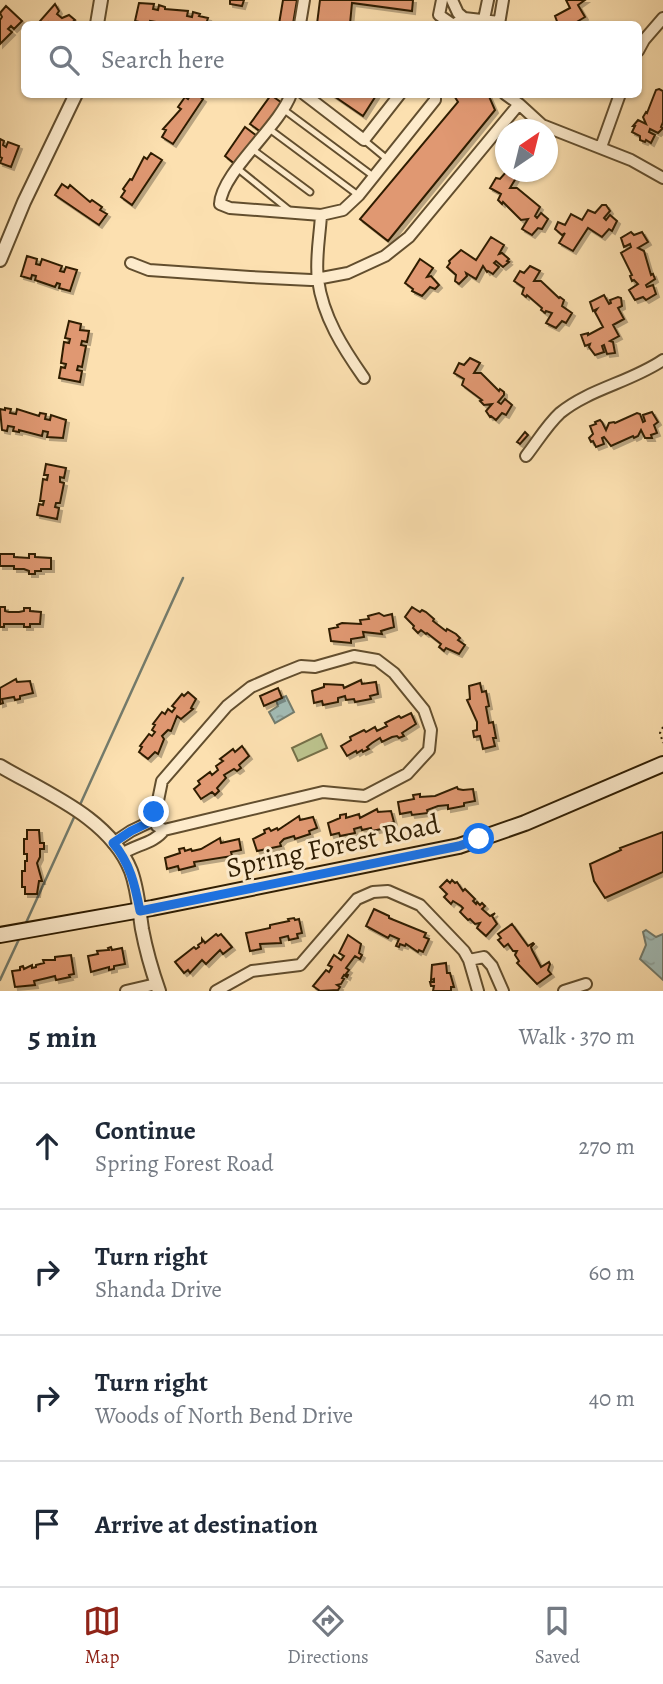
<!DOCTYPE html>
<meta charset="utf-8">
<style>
body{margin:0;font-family:Alegreya,serif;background:#f2f2f3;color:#1f2937}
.compass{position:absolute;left:495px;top:119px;width:63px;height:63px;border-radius:50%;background:#fff;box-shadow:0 2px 5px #0004;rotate:35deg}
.stop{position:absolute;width:21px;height:21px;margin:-16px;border:5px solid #1a73e8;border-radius:50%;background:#fff}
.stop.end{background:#1a73e8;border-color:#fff;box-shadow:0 2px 7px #0008}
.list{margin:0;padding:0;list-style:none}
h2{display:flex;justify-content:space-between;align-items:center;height:91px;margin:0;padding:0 28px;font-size:30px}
h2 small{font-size:23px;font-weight:400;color:#747a83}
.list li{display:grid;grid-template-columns:46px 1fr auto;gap:21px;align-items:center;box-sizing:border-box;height:126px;padding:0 28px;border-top:2px solid #e0e1e3}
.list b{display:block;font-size:26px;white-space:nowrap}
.list p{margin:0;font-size:23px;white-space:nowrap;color:#747a83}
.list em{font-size:23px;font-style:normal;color:#747a83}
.icon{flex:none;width:38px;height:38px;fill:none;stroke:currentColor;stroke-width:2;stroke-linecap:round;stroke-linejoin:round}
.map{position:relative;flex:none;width:663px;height:991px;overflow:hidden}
.search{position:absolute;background:#fff;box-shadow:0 2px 5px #0004;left:21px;right:21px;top:21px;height:77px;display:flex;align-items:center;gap:18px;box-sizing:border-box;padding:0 24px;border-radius:10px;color:#747a83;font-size:26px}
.sheet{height:595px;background:#fff}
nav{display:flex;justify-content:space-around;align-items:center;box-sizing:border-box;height:98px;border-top:2px solid #e0e1e3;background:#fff;font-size:19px;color:#747a83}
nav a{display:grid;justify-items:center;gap:4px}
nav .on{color:#8f2418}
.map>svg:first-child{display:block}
.garden{fill:#bcc38d;stroke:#767048;stroke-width:2}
.water{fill:url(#water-ripples);stroke:#747c6d;stroke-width:2}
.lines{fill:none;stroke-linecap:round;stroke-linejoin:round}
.stream{stroke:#747c6d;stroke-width:2.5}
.building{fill:#e09872;stroke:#2f1d02;stroke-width:2;filter:url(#shadow)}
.service-casing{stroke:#624e2e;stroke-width:9}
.minor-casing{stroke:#624e2e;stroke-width:14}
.tertiary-casing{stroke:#624e2e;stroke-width:16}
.secondary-casing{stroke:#2f1d02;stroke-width:18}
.path{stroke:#2f1d02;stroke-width:2;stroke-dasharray:2 3.5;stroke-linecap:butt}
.service{stroke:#fdebcc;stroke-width:5}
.minor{stroke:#fdebcc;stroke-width:10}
.tertiary{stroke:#fdebcc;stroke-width:12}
.secondary{stroke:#fdebcc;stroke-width:14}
.route{stroke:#1a73e8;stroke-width:9}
.labels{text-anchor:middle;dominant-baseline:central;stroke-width:6;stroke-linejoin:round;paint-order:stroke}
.street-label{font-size:28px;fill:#2f1d02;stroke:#fdebcc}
</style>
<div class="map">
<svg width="663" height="991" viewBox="0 0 663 991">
<defs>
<pattern id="water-ripples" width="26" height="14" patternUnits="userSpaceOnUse" patternTransform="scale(1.75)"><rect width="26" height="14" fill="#a2bbb5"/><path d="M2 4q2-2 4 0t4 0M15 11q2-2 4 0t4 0" fill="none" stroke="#8ca09a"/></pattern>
<filter id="shadow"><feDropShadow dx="3" dy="3" stdDeviation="0" flood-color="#0004"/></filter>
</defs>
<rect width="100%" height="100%" fill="#fce0b0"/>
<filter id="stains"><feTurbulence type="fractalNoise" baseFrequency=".00286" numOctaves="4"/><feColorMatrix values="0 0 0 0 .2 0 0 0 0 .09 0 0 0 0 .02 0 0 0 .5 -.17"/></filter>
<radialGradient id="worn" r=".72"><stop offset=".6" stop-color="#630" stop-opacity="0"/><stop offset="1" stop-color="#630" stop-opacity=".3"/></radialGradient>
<path class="garden" d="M321,734L327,748L298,761L292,748Z"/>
<path class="water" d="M286,696L294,712L275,723L269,712L278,706L276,700Z
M646,930L656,937L663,934V980L640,959L646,945L643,932Z"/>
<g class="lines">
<path class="stream" d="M79,807L183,578
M25,925L76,813
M0,980L20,937"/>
</g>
<path class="building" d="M230,0H244L242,6L230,4Z
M283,0H297L293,24H279Z
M320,0H413L412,11L352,3L350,24H317Z
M566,0H585L578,5L585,17L575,23L580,24H558L555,16L570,8Z
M139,3L154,4L153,9L158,10L159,5L165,7V9L188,11L187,16L192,17L193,12L200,14L199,16L208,18L206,24H155L156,22L150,21L149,24H143L144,23L135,21Z
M55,4L59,11L57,14L62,18L69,15L75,20L70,24H51L48,22L44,24L40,21Z
M6,6L22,21L14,29L11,26L8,29L12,32L0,44V20L2,17L0,13Z
M659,89L663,91V122L661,127L663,128L658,133L650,129L649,132L655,135L651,143L646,140L645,142L640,140V136L632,132L635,126H633L638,120L646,124L643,117L646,112L647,113L656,90Z
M191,94H196L203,99L173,144L162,137L166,130L163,129L181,109L178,107L185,97L188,99Z
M331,94H377L363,116Z
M453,94H488L495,110L388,241L360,219L458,102Z
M271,95L282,103L261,132L250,124Z
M245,127L257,136L236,165L225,156Z
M0,139L4,141L3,145L6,147L8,142L19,146L11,167L0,163L2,158L0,157Z
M151,153L162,160L132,205L121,197L125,191L123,189L130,179L132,180L144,157L147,159Z
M506,172L516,178L510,188H517L540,207L535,216L537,218L541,213L548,219L542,229L538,228L532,235L522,229L528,219L521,220L503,202L502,204L498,200L501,194L490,188L496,178L500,179Z
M62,184L68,188L70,185L90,202L92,200L102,207L100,210L107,214L99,225L55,195Z
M602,205H606L610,211L604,218L606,220L610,215L617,221L612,231L609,229L602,237L588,228L573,251L559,243L565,233L562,235L555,229L558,222L565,225L571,214L582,220L588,210L595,213Z
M631,232L634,235L642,232L648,242L638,248L644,251L651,275L653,274L655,279L646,285L647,287L653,285L656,294L646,300L643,297L635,300L629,290L638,284L634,280L632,281L630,276L632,275L621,253L631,247L630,244L624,247L621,238Z
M491,237L504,245L499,254L502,253L509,259L507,261L509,262L503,267L496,261L494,263L499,267L493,274L488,271L487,272L483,266L476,279L466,273L467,276L459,284L455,281L456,275L447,267L450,263L449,261L461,250L476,260Z
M27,256L37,259L36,264L40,265L42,259L62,266L60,271L64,272L66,267L77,270L70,291L59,288L60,284L57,283L55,287L35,280L36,276L32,275L31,279L21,276Z
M420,259L433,268L427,277L431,276L439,285L435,289L430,287L422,296L412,291L413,289L405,283Z
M530,266L540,271L534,281H541L559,298L560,297L564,300L562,306L572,313L566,323L562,321L556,328L546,323L552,313L546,311L545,313L541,310L542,308L527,295L526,297L522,294L524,288L514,281L520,271L524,273Z
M604,295L609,304L611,303L610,300L618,297L621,298L622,306L618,308L624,319L613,325L619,336L610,341L613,342L615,353L607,354L604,345L602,346L604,352L595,355L589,347L590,344L585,346L581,335L588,333V335L603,327L595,312L597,309L593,311L590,302Z
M69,321L81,324L80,330L89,331L87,342L82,341L81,345L86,346L82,367L78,366L77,370L82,371L80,382L59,378L61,367L65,368L66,364L61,363L64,342L69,343L70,339L65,338Z
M470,358L480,363L474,373H481L499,391L500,389L504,392V395L498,402L501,404L505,399L512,405L506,415L502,413L496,420L491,416L490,417L486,411L492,404L484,405L480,401L482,400L462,385L464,379L454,373L459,363L464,365Z
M5,408L11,409L10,413L16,414L17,409L39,416L40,413L46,414L45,419L50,420L51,415L66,420L63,438L47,437L48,432L43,431L42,436L19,430V432L13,431L14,427L8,426L7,431L2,430L0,409L5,410Z
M652,412L658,422L654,425L657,433L651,435L652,438H645L641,430L638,436L634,438L633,436L611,446L604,437L602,438L604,444L596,447L593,441L591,442L589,438L593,434L590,426L596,424L595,422L600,420L602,422L606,430L609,423L614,422L615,423L637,413L640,414L643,422L645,421L643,415Z
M525,432L528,435L520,444L517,442Z
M46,464L66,468L64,478L60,477V482L64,483L60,503H56L55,507L59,508L57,519L37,515L39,504L43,505L44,501H40L43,479L47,480L48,475H44Z
M0,554H14V557L29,558V554H35V557L51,558V569H41V571H35V574H29V571L24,569H14V566H0Z
M0,607H5V611L9,612H19L24,611V608H30V611L41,612L40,624H30V627H24V624H4V627H0Z
M412,607L420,612L422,610L426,612L434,619L433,621L446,631L447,629L456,634L460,638L458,640L465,645L459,654L446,648L444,651L439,647L441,644L427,633L426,634L421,630L418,633L413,628L414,626L405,617Z
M379,613L384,616L392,614L394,627L381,631L382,634L363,632L364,637L351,639V643L331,641L329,629L338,627L337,625L342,623L361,624L360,620L369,619L368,616Z
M16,679L17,682L30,681L33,693L20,696V699L15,700L14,697L2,699L3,703L0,704V688Z
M361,680L362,684L376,682L378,694L370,696L371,699L355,702L354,699L346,700L345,696L338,698V702L323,705L322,701L314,703L312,691L324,687V684L343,685L344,688Z
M480,683L482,692L486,691L489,706L486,707L489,723L493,722L496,738H493L495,746L483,749L480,736L474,737L473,731L477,730V722L467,700L470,699L469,686Z
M278,688L282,698L264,706L260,696Z
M188,692L196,699L191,708L193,709L181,719L177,716L171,731L168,730L162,736L164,739L158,754L155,752L148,759L139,752L142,747L140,746L149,734L152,736L155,732L152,730L155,725L153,724L162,712L165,714L168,709L172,712L175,708L172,706L182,694L184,696Z
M411,713L416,724L402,733L404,736L399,738L397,736L392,737L382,742L380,738L372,743L367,747L369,749L363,752L362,750L357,753L356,751L347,756L341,746L351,740L350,737L364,730L366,732L375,727L377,731L387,726L385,723L399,716L401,718Z
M242,746L249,756L239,765L241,768L237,771L234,769L224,775L226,778L217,788L219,791L215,795L212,792L201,799L194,789L200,784L198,781L210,772L212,775L218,770L216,766L223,761L220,759L233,749L235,752Z
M457,787L458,789L463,790L473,789L475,801L464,803V806L448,809V805L438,806L427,810L428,813L412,815L411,812L400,814L398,802L414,799L413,795L420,794V797L435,796Z
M377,809L378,812L391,811L394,822L386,824V828L372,831L371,828L362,830L361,827L354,829L355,833L340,836L339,833L331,835L328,823L340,818V815L346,814V818L359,814L360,818Z
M299,816L300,820L313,817L317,828L309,831L310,834L295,839L294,836L284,839L280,843L281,846L257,851L253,839L265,833L264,830L269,828L271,831L277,828L278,830Z
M27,830H39L40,843H44V849H40V857L37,863L42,881H39L37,894H25V887H22V871H25V861H27V854H24V839H27Z
M663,832V872L605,898L594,881L590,864L621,850L620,848Z
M220,838L221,843L239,839L241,850L231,852L232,856L194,862L195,866L179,870L178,866L167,869L165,858L180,853L179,849L184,848L185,851L191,849L192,851L201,849Z
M447,880L450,883L452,880L455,883L457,882L463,891L465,889L475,899L473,901L476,904L477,902L480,905L482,903L485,906L482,909L490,916L495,913L492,916L497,924L486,936L477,928L480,923L475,924L470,919L468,920L460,912L463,908L461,906L453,901L451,904L444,897L447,894L440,887Z
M374,909L389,916V918L426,933L424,937L429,939L423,952L419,950L418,952L406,944L405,946L400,944L399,947L396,946L399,939L390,935L388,938L366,926Z
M294,918L295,920L299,919L302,933L297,934L298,938L289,940L288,936L280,938L281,943L260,944L261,949L250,951L246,933L270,928V925L289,921L288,919Z
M512,924L528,946L533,943L534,944L531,947L532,950L541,967L549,962L550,964L548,970L551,974L537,984L517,963L519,961L515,955L517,951H513L508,944L504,947L498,940L501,938L498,934Z
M216,934L218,936L221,934L232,947L223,954L220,950L206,964L202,960L190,973L188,970L184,973L175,962L194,947L196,949L199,947L198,945L202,942V939L205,943Z
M348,935L361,944L359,953L362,955L360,959L355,956L346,968L349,970L346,974L348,975L347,977L344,975L342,978L344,979L341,984L337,985L340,987L338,990L320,991L313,986L326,970L329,972L332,967L328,965L334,955L341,960L344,956L339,953Z
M111,947L112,950L122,948L125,964L114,966V969L109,970V967L91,972L88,956L98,954L97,951L109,950L108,948Z
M71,955L74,974L69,975L70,977L56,980L55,976L47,978L34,981L35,985L15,987L12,971L20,970V967L23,966L24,969L32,965V968L36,967V965L44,963L43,960H55V957Z
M446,963L447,973H450L454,987H451V991H433L434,986H431L430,982H434V979L431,980L432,965Z"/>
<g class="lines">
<defs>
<path id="service" d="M283,109L373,176
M268,128L358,195
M364,140L387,159
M252,149L310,192
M237,168L289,210"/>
<path id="minor" d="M442,0L439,15L452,24
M452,0L458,13L464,18
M300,24L304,0
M455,24L464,18L499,22
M483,24L488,0
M499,24L503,0
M638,51L644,40L663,18
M291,94C280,126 221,173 220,204L230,208L321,215
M304,94L364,140L400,94
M505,94L519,104L542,125L631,160L663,178
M601,147L620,94
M131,263L149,270L250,277L311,280L348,273L385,256L409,237L519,104
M364,378C343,348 323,317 318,280C315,260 320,235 321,215L343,210L359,195L435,100V94
M526,456C537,442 547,425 560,413C589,389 631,382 663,360
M113,843L131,831L154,820
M122,854C135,845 155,843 164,830L323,792L365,796L407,774L429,750L431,730L424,710L394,673L377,660L354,656L315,667L301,666L276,676L251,687L227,706L162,781L154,820L157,826L164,830
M469,960L484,957L492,966L503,991
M126,991L156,984
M216,991L252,971L300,965L357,899L373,892L388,891L420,905L464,951L469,960L478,991
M564,991L586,984"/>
<path id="tertiary" d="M97,24L101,0
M0,260L24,202L76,94
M0,766C46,793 110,818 131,871C138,890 139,910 142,929C146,950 152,971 159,991"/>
<path id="secondary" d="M0,935L152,908L459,846L525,823L663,764"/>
</defs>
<use href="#service" class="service-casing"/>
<use href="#minor" class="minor-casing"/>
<use href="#tertiary" class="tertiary-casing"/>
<use href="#secondary" class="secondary-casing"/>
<path class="path" d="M663,727L660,733L663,743"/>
<use href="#service" class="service"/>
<use href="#minor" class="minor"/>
<use href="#tertiary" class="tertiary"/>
<use href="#secondary" class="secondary"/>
</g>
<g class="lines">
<path class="route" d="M154,812V820L131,831L113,843C130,863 135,885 140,911L459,846L479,839"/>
</g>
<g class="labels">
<g class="street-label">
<text transform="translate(333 846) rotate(-12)">Spring Forest Road</text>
</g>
</g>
<rect width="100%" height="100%" filter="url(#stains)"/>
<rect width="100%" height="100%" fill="url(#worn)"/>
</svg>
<svg class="compass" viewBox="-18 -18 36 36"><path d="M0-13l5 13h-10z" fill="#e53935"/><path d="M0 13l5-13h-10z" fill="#747a83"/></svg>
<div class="stop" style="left:479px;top:839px"></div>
<div class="stop end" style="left:154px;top:812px"></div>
<div class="search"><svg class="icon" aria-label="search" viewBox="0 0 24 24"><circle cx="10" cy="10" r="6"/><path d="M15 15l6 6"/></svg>Search here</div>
</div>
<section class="sheet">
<h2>5 min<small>Walk · 370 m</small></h2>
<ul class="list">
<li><svg class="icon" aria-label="ahead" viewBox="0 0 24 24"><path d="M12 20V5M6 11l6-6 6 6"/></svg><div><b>Continue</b><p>Spring Forest Road</p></div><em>270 m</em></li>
<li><svg class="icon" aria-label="right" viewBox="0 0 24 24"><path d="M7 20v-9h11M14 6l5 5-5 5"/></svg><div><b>Turn right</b><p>Shanda Drive</p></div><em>60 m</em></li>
<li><svg class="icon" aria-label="right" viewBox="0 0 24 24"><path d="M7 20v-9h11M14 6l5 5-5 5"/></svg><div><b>Turn right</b><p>Woods of North Bend Drive</p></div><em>40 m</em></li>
<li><svg class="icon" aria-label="arrive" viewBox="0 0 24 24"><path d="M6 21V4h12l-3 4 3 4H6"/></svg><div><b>Arrive at destination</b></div></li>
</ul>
</section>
<nav>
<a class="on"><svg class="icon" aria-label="map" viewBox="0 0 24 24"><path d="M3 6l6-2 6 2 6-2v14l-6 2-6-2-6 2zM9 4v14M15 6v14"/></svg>Map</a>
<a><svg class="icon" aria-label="directions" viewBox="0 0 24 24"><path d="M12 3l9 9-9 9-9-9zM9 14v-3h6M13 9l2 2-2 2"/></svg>Directions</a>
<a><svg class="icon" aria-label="saved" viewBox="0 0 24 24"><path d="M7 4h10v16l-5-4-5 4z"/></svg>Saved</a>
</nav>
